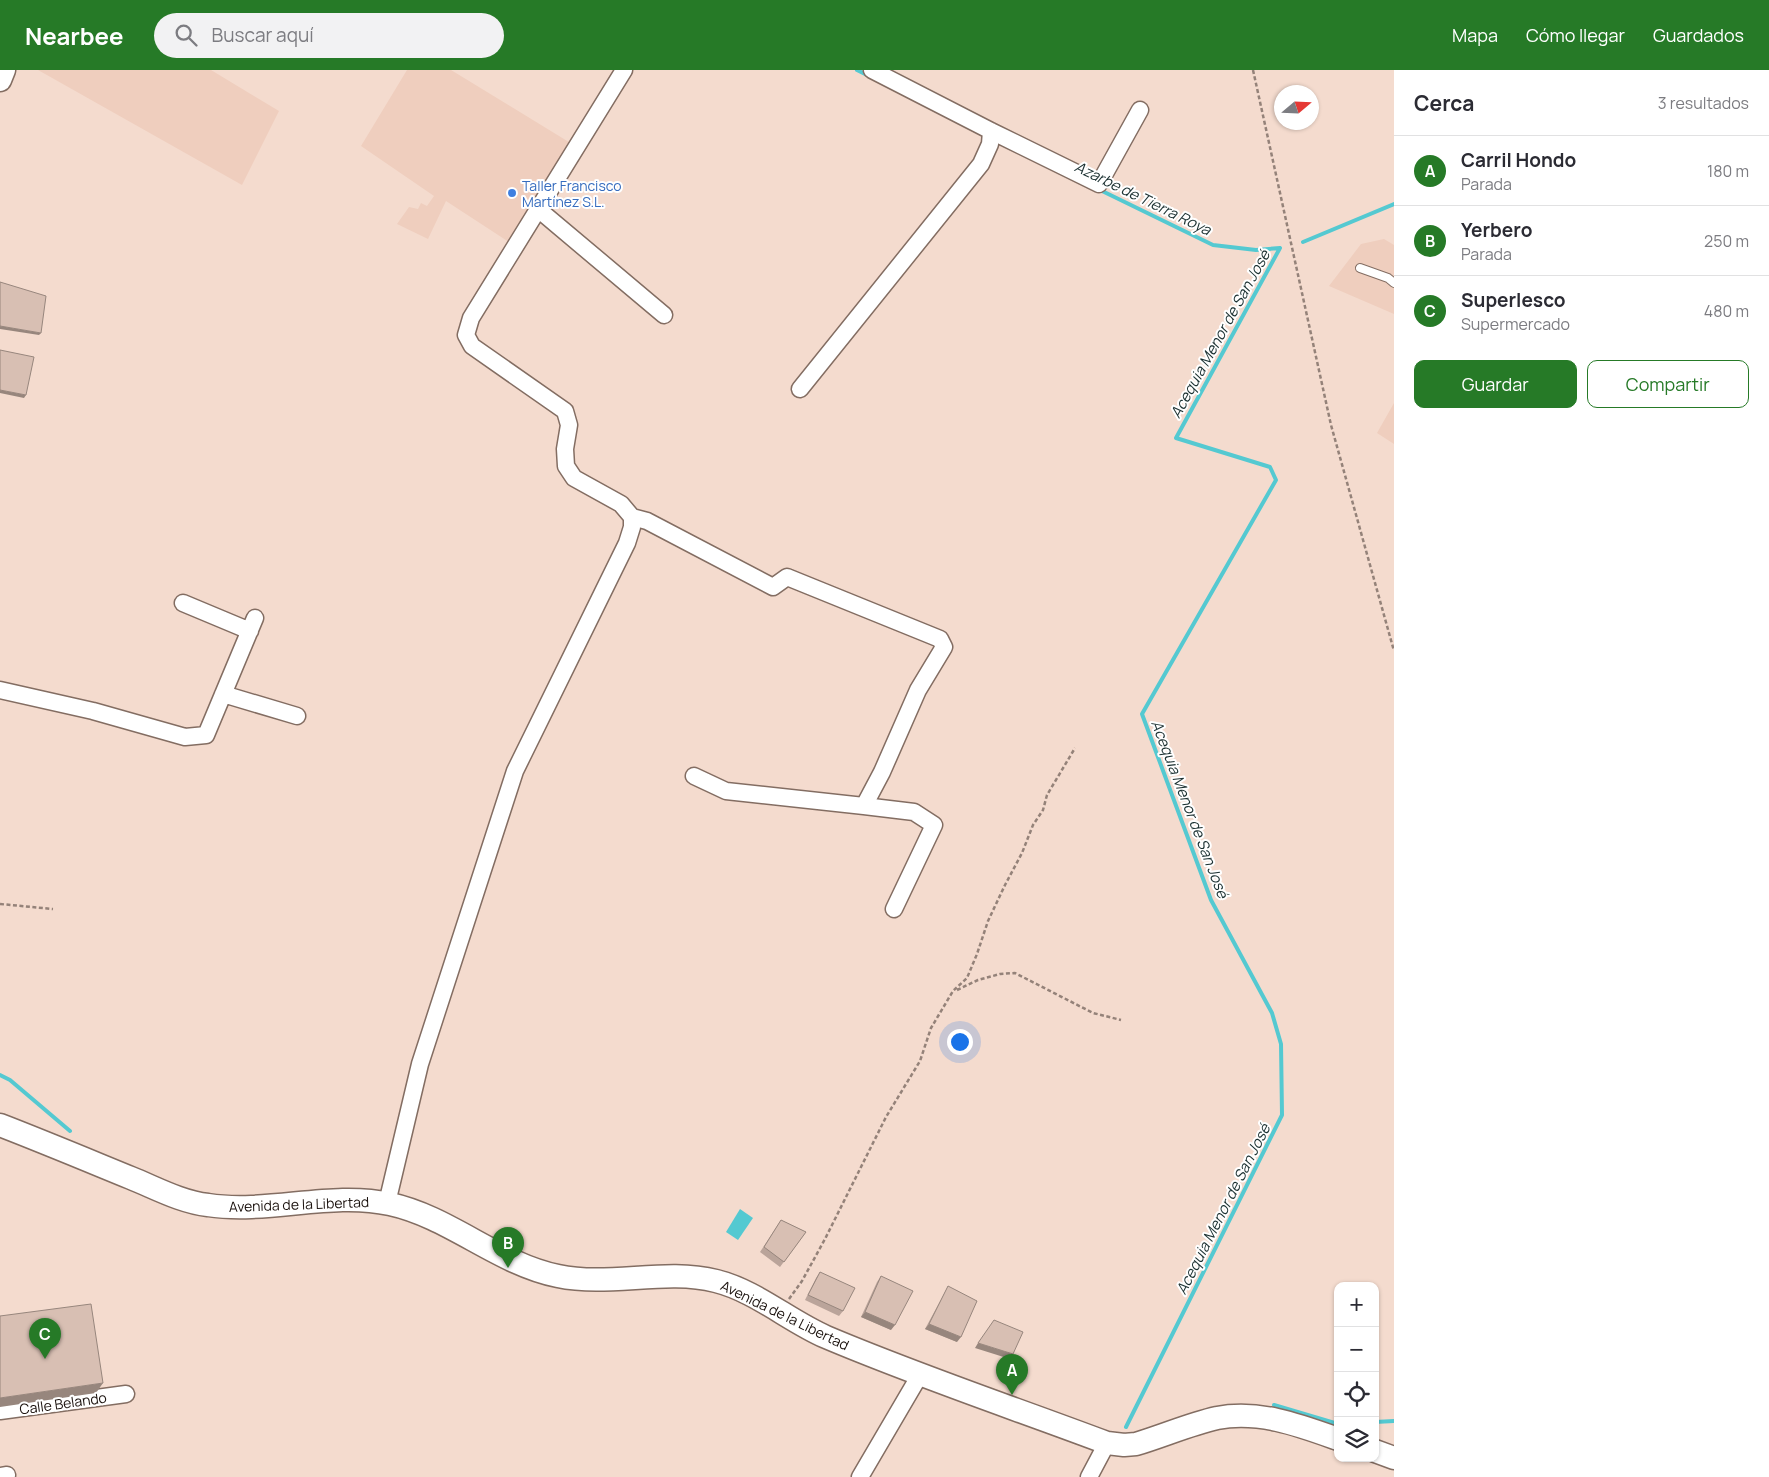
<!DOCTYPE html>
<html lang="es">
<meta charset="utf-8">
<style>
body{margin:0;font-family:Manrope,sans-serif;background:#f2f2f3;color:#2b2b33}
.controls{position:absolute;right:15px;bottom:15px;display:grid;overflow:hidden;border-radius:10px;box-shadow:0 1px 4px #0004}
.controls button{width:45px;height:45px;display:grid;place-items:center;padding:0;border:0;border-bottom:1px solid #e1e1e2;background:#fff;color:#2b2b33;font:25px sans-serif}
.compass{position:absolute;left:1274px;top:15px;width:45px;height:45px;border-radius:50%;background:#fff;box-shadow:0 1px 4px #0004;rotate:71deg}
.you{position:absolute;left:959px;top:971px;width:18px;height:18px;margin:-12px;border:4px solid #fff;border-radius:50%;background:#1a73e8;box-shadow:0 0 0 8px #1a73e833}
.badge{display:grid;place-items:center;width:32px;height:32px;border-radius:50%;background:#267a27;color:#fff;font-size:16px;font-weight:700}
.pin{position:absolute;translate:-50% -41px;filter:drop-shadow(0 1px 2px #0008)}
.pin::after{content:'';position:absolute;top:26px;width:18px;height:15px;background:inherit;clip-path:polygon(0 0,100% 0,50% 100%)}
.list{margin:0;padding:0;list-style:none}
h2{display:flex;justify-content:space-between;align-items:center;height:65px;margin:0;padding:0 20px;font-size:21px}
h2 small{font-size:16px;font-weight:400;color:#7c7c81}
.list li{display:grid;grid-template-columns:32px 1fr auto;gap:15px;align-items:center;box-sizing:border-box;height:70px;padding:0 20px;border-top:1px solid #e1e1e2}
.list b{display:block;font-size:19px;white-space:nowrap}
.list p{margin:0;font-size:16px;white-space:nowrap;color:#7c7c81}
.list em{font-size:16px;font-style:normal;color:#7c7c81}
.actions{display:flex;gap:10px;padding:15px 20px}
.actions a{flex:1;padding:11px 0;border:1px solid #267a27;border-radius:10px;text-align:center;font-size:18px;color:#267a27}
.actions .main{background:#267a27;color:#fff}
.icon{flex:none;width:28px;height:28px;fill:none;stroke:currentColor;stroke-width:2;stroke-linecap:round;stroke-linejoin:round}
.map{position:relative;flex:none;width:1394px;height:1407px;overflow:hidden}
header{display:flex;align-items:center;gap:30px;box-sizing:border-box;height:70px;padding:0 25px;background:#267a27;color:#fff}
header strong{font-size:24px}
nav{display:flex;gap:28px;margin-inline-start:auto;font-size:18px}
.search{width:350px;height:45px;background:#f2f2f3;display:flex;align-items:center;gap:12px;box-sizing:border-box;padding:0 18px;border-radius:28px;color:#7c7c81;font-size:19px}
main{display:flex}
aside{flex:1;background:#fff}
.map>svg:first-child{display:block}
.built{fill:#efcebe}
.water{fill:#54c9d1}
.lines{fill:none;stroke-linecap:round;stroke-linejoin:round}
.stream{stroke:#54c9d1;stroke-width:4}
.service-casing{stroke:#836d62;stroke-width:10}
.minor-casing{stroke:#836d62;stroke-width:19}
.secondary-casing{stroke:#836d62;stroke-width:25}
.path{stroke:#948279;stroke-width:2.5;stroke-dasharray:4 2.5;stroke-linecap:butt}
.service{stroke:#fff;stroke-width:8}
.minor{stroke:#fff;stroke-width:16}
.secondary{stroke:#fff;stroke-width:22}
.wall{fill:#baa49a}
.shaded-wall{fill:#97867d}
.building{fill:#d8bfb3;stroke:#97867d}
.shop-dot{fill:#3f7fe0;stroke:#fff;stroke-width:2}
.labels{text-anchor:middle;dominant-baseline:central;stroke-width:4;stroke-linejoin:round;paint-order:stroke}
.shop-label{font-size:14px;fill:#366cbe;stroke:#fff;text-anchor:start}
.street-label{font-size:14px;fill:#19100c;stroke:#fff}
.water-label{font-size:15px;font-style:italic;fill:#1b3031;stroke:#fff}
</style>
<header>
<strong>Nearbee</strong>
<div class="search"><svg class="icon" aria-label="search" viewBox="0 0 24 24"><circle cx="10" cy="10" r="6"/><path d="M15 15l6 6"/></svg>Buscar aquí</div>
<nav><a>Mapa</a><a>Cómo llegar</a><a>Guardados</a></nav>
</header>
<main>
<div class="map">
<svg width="1394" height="1407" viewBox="0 0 1394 1407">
<rect width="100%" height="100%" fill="#f4dbce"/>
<path class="built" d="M38,0H211L279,41L242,115Z
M407,0H451L577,77L515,176L446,131L428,169L397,154L409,137L418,139L421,133L427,136L434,126L361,76Z
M1384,169L1394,175V244L1329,216L1361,174Z
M1394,333V374L1377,363Z"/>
<path class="water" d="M740,1139L753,1148L738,1170L726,1162Z"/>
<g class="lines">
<path class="stream" d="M857,0L869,6
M1098,119L1213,175L1256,180L1280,178
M1303,172L1394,134
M0,1005L10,1010L70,1061
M1274,1335L1338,1354
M1375,1352L1394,1351
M1126,1357L1282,1045L1281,974L1272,943L1211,830L1142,644L1276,410L1270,397L1176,368L1280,178"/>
<defs>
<path id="service" d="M1360,198L1388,208L1394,213"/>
<path id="minor" d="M872,0L991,61L1099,114L1140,40
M538,139L664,245
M800,319L981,94L990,74L991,61
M632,447L647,451L773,517L787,507L940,569L944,577L918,620L882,702L864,736L726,721L694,706
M183,533L250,561
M0,620L93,641L185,667L206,665L255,548
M223,624L297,646
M864,736L914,742L934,755L894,839
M387,1133L420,994L515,701L627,473L632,457V447L621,434L574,408L566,396L565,379L569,355L565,341L472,276L466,265L471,248L624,0
M0,1341L126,1324
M0,1406L7,1405
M860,1407L921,1303
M1089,1407L1107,1373"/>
<path id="secondary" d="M0,10L4,0
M0,1055C44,1072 87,1090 131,1108C156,1118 181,1132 208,1135C269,1144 331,1121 390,1134C450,1147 498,1194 558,1206C610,1217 665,1198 716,1211C756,1221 789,1251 826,1267C918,1306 1014,1338 1107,1373L1124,1375L1136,1374C1163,1366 1190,1354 1217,1348C1259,1340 1299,1355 1338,1369
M1375,1381L1394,1388"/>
</defs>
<use href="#service" class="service-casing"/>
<use href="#minor" class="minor-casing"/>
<use href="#secondary" class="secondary-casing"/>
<path class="path" d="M1253,0L1331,355L1394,581
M0,834L53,839
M957,920L978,910L1000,904L1015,903L1093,943L1121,950
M789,1229L802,1211L825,1169L886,1047L920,991L931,958L953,921L967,908L977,884L988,851L1005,815L1022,783L1033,755L1043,740L1047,725L1075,678"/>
<use href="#service" class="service"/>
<use href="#minor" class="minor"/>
<use href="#secondary" class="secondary"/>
</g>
<path class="wall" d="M781,1150L806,1162L780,1197L760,1182Z
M820,1202L843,1241L839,1246L805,1230L816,1208Z
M881,1206L891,1260L861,1247L877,1212Z
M948,1216L957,1272L925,1259L945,1222Z"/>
<path class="shaded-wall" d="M0,256L41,263L39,265L0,259Z
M0,320L26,325L24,328L0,323Z
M865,1242L895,1255L891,1260L861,1247Z
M929,1254L961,1267L957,1272L925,1259Z
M978,1273L1013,1284L1010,1289L975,1278Z
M103,1313L96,1323L0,1337V1328Z"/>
<path class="building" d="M0,212L46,226L41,263L0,256Z
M0,280L34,287L26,325L0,320Z
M781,1150L806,1162L784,1192L764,1177Z
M820,1202L855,1218L843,1241L808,1225Z
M881,1206L913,1221L895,1255L865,1242Z
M948,1216L977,1231L961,1267L929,1254Z
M91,1234L103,1313L0,1328V1246Z
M994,1250L1023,1262L1013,1284L978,1273Z"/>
<circle class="shop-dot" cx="512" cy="123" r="5"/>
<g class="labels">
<g class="shop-label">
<text x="522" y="115">Taller Francisco<tspan x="522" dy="16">Martínez S.L.</tspan></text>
</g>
<g class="street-label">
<text transform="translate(299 1134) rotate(-2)">Avenida de la Libertad</text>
<text transform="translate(785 1245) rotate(26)">Avenida de la Libertad</text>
<text transform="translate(63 1333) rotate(-8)">Calle Belando</text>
</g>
<g class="water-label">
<text transform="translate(1143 128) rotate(26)">Azarbe de Tierra Roya</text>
<text transform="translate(1220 264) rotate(-61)">Acequia Menor de San José</text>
<text transform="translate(1190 739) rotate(69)">Acequia Menor de San José</text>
<text transform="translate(1223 1139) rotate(-63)">Acequia Menor de San José</text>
</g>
</g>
</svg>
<div class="controls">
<button>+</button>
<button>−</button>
<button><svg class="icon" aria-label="locate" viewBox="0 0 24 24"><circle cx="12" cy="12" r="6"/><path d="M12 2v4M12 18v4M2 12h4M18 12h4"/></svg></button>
<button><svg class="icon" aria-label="layers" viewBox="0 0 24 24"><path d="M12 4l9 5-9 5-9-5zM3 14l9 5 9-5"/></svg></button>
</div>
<svg class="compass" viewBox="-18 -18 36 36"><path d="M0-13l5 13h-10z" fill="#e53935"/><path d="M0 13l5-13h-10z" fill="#7c7c81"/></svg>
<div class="you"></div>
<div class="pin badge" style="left:1012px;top:1325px">A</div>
<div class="pin badge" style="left:508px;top:1198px">B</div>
<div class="pin badge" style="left:45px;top:1289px">C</div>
</div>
<aside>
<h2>Cerca<small>3 resultados</small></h2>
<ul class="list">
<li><span class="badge">A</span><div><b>Carril Hondo</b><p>Parada</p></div><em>180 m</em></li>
<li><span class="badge">B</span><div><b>Yerbero</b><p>Parada</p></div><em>250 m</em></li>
<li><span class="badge">C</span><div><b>Superlesco</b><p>Supermercado</p></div><em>480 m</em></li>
</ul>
<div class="actions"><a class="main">Guardar</a><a>Compartir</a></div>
</aside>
</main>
